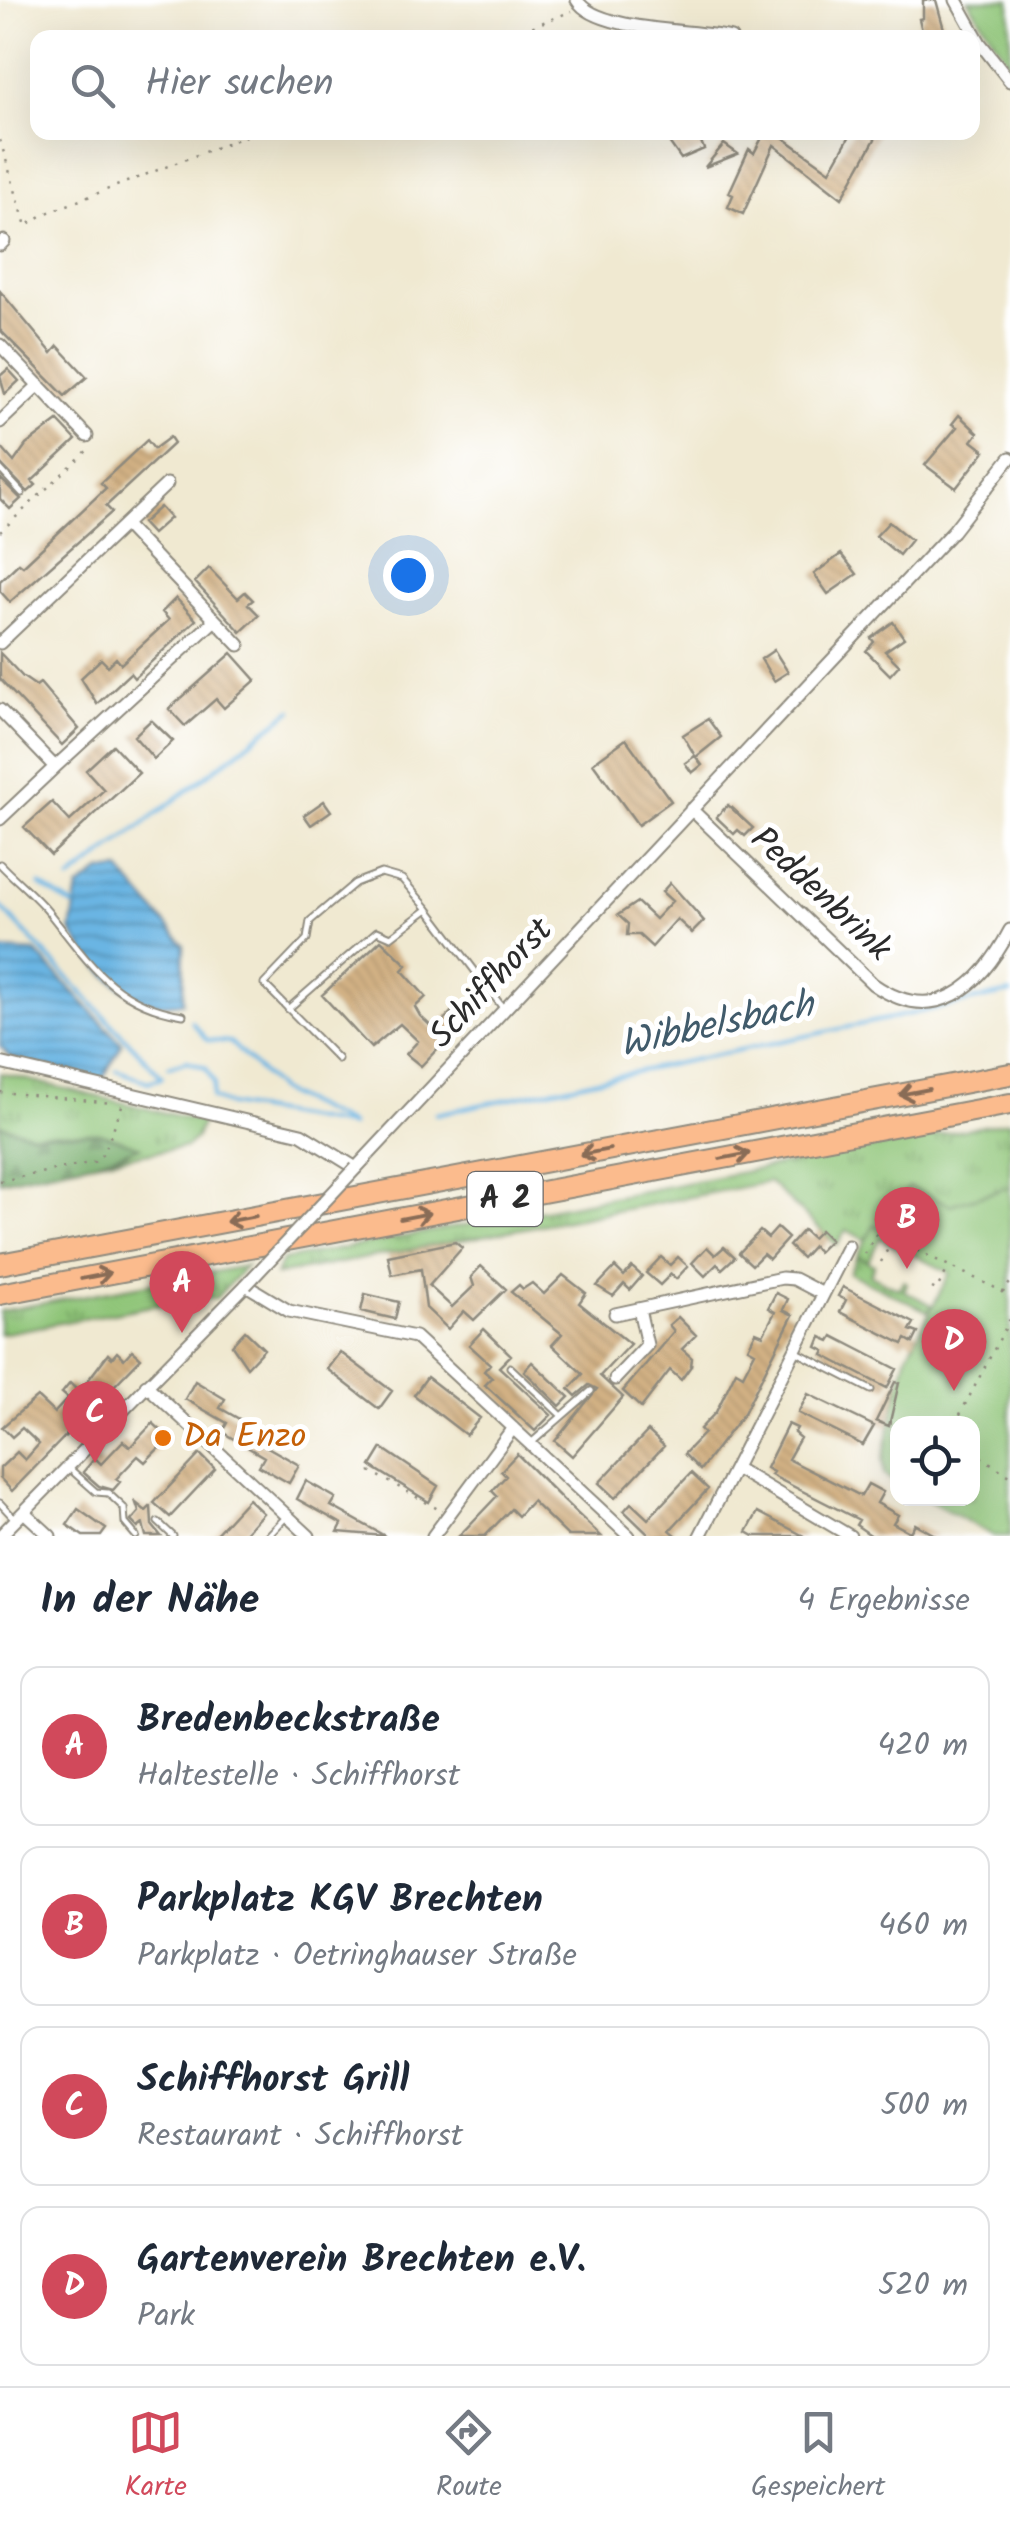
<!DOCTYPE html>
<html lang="de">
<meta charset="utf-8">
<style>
body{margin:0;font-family:Kalam,sans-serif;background:#f2f2f3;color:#1f2937}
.controls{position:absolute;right:30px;bottom:30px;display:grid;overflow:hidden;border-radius:20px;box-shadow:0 10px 40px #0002}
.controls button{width:90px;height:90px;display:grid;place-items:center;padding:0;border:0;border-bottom:2px solid #e0e1e3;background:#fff;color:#1f2937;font:50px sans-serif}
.you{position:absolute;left:408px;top:575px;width:35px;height:35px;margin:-25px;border:8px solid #fff;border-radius:50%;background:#1a73e8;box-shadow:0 0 0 15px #1a73e833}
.badge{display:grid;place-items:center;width:65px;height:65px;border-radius:50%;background:#d1495b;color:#fff;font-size:32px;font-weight:700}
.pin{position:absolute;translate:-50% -82px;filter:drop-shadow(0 2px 5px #0008)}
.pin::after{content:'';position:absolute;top:52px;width:35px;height:30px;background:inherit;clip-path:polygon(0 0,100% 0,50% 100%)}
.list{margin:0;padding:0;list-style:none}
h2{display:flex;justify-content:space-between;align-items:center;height:130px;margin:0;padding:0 40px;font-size:42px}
h2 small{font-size:32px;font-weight:400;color:#747a83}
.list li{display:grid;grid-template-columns:65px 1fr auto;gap:30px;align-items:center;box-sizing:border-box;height:160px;margin:0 20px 20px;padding:0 20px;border:2px solid #e0e1e3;border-radius:20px}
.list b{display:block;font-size:38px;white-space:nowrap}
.list p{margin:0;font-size:32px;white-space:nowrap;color:#747a83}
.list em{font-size:32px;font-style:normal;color:#747a83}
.icon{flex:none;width:55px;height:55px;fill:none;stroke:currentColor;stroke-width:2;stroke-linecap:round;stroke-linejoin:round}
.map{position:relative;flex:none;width:1010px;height:1536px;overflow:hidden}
.search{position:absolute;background:#fff;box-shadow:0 10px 40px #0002;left:30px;right:30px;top:30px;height:110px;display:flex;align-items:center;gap:25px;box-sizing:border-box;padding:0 35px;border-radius:20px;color:#747a83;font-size:38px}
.sheet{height:850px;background:#fff}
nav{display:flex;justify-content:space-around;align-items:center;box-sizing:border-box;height:140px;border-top:2px solid #e0e1e3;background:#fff;font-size:28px;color:#747a83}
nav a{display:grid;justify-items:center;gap:5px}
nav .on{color:#d1495b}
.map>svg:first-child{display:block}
.grass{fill:url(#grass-tufts);stroke:#5d7852;stroke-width:2.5}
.forest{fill:url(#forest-firs);stroke:#4f6a4a;stroke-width:2.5}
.garden{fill:#8fc578;stroke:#5d7852;stroke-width:2.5}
.water{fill:url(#water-rules);stroke:#4a7087;stroke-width:2.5}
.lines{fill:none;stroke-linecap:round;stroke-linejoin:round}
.stream{stroke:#6ab5e3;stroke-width:4}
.building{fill:url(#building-back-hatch)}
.lane-casing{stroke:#8e8a7e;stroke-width:9}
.street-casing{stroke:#8e8a7e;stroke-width:15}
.highway-casing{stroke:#8e8a7e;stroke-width:24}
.path{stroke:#8e8a7e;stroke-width:2.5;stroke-dasharray:2.5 8;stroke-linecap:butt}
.lane{stroke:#fff;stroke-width:5}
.street{stroke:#fff;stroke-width:11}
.highway{stroke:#fbbb8d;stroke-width:20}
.street-bridge-casing{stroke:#8e8a7e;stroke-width:15;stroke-linecap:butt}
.street-bridge{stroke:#fff;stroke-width:11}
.oneway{stroke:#896c57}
.food-dot{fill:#e8710a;stroke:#fff;stroke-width:4}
.labels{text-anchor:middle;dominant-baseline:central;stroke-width:10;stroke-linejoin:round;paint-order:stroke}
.shield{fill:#fff;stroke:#6b6b6b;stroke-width:2.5}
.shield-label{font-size:32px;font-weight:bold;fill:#2b2b2b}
.street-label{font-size:35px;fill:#2b2b2b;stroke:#fff}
.food-label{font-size:35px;fill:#c56008;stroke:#fff;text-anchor:start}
.water-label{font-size:38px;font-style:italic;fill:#415b6b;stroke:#fff}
</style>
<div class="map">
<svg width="1010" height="1536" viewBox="0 0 1010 1536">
<defs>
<pattern id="grass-tufts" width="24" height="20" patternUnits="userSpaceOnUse" patternTransform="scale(2.5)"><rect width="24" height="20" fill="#8fc578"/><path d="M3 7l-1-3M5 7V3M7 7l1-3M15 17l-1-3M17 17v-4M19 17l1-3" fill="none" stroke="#75a063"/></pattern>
<pattern id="forest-firs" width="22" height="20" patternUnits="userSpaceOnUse" patternTransform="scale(2.5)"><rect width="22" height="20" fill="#73aa68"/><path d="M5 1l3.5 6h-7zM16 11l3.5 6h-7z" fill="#5f8b56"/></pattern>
<pattern id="water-rules" width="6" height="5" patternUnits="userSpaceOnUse" patternTransform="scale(2.5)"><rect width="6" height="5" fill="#6ab5e3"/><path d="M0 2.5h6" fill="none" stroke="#5793b8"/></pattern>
<pattern id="building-back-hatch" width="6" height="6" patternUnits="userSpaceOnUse" patternTransform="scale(2.5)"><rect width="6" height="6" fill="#d2b184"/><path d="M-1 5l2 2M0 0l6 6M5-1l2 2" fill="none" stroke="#b49872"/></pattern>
</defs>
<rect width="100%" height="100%" fill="#fff"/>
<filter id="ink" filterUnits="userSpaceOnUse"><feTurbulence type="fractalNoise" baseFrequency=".01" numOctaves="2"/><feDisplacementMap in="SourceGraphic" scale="20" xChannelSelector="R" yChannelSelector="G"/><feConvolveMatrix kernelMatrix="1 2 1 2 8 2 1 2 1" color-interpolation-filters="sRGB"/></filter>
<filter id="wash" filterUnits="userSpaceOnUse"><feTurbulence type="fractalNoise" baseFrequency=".0048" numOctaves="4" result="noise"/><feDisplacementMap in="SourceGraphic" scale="40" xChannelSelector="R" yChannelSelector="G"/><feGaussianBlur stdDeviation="2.25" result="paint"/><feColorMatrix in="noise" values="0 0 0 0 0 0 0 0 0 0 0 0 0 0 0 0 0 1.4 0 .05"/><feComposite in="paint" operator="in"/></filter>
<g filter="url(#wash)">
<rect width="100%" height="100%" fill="#f0e9d1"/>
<path class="grass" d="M0,1073L202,1122L195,1139L186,1147L94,1162L127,1153L100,1133L32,1134L0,1125Z
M1010,1121V1187L950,1205L908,1188L884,1231L874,1226L866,1240L846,1230L837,1245L769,1182L276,1275L282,1260Z
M857,1256L874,1265L870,1275L899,1289L903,1281L907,1283L904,1291L932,1305L929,1312L849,1273Z
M246,1266L215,1299L200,1297L0,1334V1311Z"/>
<path class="forest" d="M0,1125L32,1134L100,1133L140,1147L94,1162L0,1181Z"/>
<path class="garden" d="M968,0H1010V65Z
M908,1187L950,1205L1010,1187V1536H994L926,1499L972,1498V1424H898L897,1483L884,1475L883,1459L906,1358L950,1273L880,1238L868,1261L857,1256L874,1225L885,1230Z"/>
<path class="water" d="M120,870L184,945L183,1002C136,1015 93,967 71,931L78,888L101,872Z
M0,950L36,952L122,1044L102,1080L11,1058L0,1046Z"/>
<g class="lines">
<path class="stream" d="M70,880L292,710
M40,885L73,906
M0,906L162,1077
M191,1021L207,1040L230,1042L280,1091L349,1124
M169,1067L187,1061L206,1068L214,1083L212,1098L229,1105L351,1126
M117,1070L148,1082L161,1078
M436,1114L1010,993"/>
</g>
<g id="blocks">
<path class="building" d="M923,0H936L945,33L924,38L919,19L923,18Z
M662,132H697L704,149L681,159Z
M765,132H787L784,138L830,171L852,132H879L842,198L774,145L743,214L728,207L733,195L729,193L749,149L754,153Z
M724,144L738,154L705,167Z
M0,291L52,353L58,346L87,377L65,396L0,330Z
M8,369L19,381L5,394L0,376Z
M959,415L978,433L972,441L985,451L956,488L925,465L957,427L952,424Z
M58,421L76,440L32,481L36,485L28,492L0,463V446L14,462L26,445Z
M170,437L174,443L106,506L112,512L10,602L0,591V581L19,563L23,566L106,488L101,483L147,440L154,449Z
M0,478L21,499L10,509L0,499Z
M160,507L170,518L152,534L142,523Z
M889,522L911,540L899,555L876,536Z
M841,554L857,574L828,594L814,574Z
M209,568L238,598L245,592L253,600L248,604L259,615L241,632L195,582Z
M176,598L196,620L134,678L130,673L97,704L81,678L101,659L108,666L116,658L121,664L169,620L162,612Z
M893,622L904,638L885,651L899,665L890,675L866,651L874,642L871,638Z
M774,650L788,672L774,681L761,659Z
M0,653L23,677L36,686L40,683L79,729L62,745L0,679Z
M232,653L256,680L224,708L216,699L185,726L169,709Z
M708,719L721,737L696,757L702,765L692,773L685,763L695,756L683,735Z
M151,720L173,741L154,759L134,736Z
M626,739L671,801L638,825L593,763Z
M113,745L139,773L51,855L24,827L52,802L70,821L104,790L86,770Z
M324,801L331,811L311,825L304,815Z
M728,805L753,828L745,836L738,830L734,834L716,817Z
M670,883L704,921L692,933L677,919L652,947L639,935H627L628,924L618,915L637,902L655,919L672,901L662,892Z
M381,940L407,965L402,970L426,997L415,1007L420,1016L435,1030L451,1012L462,1023L421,1066L406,1054L418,1041L400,1024L371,1048L322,995Z
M777,1228L788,1238L769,1259L763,1254L752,1265L739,1253L760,1231L768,1238Z
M803,1230L812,1238L820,1230L830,1240L818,1252L813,1246L802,1258L789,1246Z
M455,1242L462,1248L429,1286L452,1307L474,1286L471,1277L481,1266L506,1289L474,1320L464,1311L448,1329L426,1308L421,1269L392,1275L388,1256Z
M707,1247L715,1255L724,1247L735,1257L722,1269L717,1264L705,1276L692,1263Z
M661,1257L670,1265L678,1257L688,1266L676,1279L671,1274L660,1285L646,1273Z
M615,1267L624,1276L632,1267L642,1276L630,1290L624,1284L613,1296L597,1286Z
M563,1275L586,1293L579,1303L630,1344L600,1376L623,1397L572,1456L555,1441L597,1389L589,1385L576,1396L569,1389L583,1374L552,1345L562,1334L511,1292L519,1285L523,1289L532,1283L544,1294Z
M843,1287L914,1323L910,1330L918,1333L913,1343L906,1339L903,1344L840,1312L846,1300L838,1296Z
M776,1293L788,1299L783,1310L793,1315L744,1413L700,1470L684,1454L704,1433L700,1429L716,1412L736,1371L743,1375L755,1352L748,1348L756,1332L763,1335L775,1312L768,1308Z
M365,1294L399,1302L395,1319L361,1311Z
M678,1317L696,1335L682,1349L692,1358L691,1366L681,1380L670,1370L641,1408L623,1391L674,1331L669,1325Z
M484,1329L511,1355L499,1367L551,1415L535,1431L485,1385L492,1378L484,1371L490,1364L469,1345Z
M245,1331L264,1349L247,1367L232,1345Z
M833,1336L897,1369L887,1388L823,1355L825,1351L817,1347L821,1337L830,1341Z
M132,1350L141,1358L12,1491L0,1478V1468L17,1452L25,1460L39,1444L22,1428L12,1437L2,1427L37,1397L54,1413L68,1398L62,1393L70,1383L79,1392L108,1354L112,1358L117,1352L124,1359Z
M340,1352L392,1391L379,1409L327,1369Z
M532,1362L569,1397L560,1406L524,1371Z
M427,1377L480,1418L466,1435L414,1395Z
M195,1381L225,1399L220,1408L262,1432L257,1441L299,1465L289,1483L259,1466L264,1457L222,1432L227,1423L185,1399Z
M895,1382L899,1383L889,1426L876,1421Z
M808,1394L874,1426L863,1445L798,1413Z
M153,1423L169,1438L145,1462L138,1456L116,1479L120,1482L113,1490L99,1486L83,1472L95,1458L101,1464L123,1441L130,1447Z
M788,1424L797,1428L794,1433L800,1438L788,1459L861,1496L868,1484L883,1492L877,1503L898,1515L893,1523L910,1532L915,1524L937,1536H872L856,1525L859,1520L771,1475L773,1472L766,1468Z
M648,1431L664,1446L615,1498L599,1483Z
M382,1448L438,1486L429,1502L371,1466Z
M200,1454L215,1469L170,1517L154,1503Z
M517,1454L563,1500L601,1536H568L532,1501L518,1516L511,1509L485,1536H459L497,1496L492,1491L506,1476L501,1471Z
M691,1473L708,1489L670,1530L677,1536H650L624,1511L631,1503L648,1519Z
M306,1481L336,1498L331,1506L385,1536L338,1532L342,1524L297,1499Z
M248,1499L263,1513L242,1536H214Z
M136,1503L146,1511L151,1506L152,1525L161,1536H146L143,1524L138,1528L131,1521L139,1512Z
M78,1509L106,1529L101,1536H83L67,1525Z
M758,1512L777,1522L804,1536H754L747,1532Z"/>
</g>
</g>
<g filter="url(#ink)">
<use href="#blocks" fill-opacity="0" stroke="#8e8a7e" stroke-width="2.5"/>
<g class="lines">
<defs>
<path id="lane" d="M0,469L22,493
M0,864C16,881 36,896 50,914C90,964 114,1004 183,1015
M288,1009L377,931L391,937L428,909L503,1008
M338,1059L264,984L307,939L310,921L355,883L381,873L402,879L428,909
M797,1352L871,1390
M510,1367L562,1416
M530,1444L591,1391
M70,1469L96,1492L108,1493L124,1508L125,1523L136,1536
M0,1503L14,1518
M158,1522L173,1536
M268,1536L286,1517"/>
<path id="street" d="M577,0C596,32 695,29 731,38
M956,0L980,43L1010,81
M0,245L4,241
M0,345L87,436
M0,422L39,385
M125,525L239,645
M0,643L167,484
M0,710L55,767L0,819
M55,767L215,620
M691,809L873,984C936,1028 981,986 1010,930
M0,1063L301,1134L356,1168L953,531L1010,458
M615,1314L782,1278L794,1279L823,1294
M615,1379L647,1345L639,1309
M146,1385L309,1536
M735,1468L850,1536
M24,1512L50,1536
M0,1536L246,1285L289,1311L415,1337L629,1536
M433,1536L513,1428
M700,1536L848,1246"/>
<path id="highway" d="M0,1264L1010,1074
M0,1294L1010,1104"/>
</defs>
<use href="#lane" class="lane-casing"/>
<use href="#street" class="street-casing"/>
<use href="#highway" class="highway-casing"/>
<path class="path" d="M503,38L572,11
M0,140L26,226L44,214L256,132
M0,532L90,448
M0,1092L112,1103
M0,1181L94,1162L104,1153L123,1103
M865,1254L878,1231L892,1238
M881,1262L893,1239L1010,1295
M932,1288L936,1290L948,1269
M1001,1293L1010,1283
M955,1424L1010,1319
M972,1451L1010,1476
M370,1471L438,1509"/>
<use href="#lane" class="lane"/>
<use href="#street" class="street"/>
<use href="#highway" class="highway"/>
<defs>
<path id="street-bridge" d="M246,1285L356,1168"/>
</defs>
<use href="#street-bridge" class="street-bridge-casing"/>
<use href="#street-bridge" class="street-bridge"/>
</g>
<defs><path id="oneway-shaft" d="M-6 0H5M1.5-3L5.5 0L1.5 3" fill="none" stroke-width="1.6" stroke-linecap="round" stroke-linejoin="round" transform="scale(2.5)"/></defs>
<g class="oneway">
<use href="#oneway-shaft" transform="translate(914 1092) rotate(169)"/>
<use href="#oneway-shaft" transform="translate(595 1152) rotate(169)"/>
<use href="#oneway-shaft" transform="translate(735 1156) rotate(-11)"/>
<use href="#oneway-shaft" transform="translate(415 1216) rotate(-11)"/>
<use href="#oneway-shaft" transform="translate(241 1219) rotate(169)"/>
<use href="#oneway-shaft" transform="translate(96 1276) rotate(-11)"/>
</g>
</g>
<circle class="food-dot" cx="163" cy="1438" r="10"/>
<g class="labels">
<rect class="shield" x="467.5" y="1172" width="75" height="54" rx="8"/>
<g class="shield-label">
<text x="505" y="1199">A 2</text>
</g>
<g class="street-label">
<text transform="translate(820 895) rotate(43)">Peddenbrink</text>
<text transform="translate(492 984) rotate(-47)">Schiffhorst</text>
</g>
<g class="food-label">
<text x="183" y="1438">Da Enzo</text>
</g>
<g class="water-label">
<text transform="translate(717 1026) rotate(-12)">Wibbelsbach</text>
</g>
</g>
</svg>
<div class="controls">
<button><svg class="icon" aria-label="locate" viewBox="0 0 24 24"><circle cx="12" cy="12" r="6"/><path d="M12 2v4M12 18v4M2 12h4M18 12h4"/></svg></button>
</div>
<div class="you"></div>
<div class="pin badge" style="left:182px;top:1333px">A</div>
<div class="pin badge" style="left:907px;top:1269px">B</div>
<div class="pin badge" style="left:95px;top:1463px">C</div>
<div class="pin badge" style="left:954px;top:1391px">D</div>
<div class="search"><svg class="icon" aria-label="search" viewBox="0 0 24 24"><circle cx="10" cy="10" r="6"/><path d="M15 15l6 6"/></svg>Hier suchen</div>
</div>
<section class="sheet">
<h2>In der Nähe<small>4 Ergebnisse</small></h2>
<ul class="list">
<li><span class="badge">A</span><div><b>Bredenbeckstraße</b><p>Haltestelle · Schiffhorst</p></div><em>420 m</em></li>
<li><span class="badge">B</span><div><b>Parkplatz KGV Brechten</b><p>Parkplatz · Oetringhauser Straße</p></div><em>460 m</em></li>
<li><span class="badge">C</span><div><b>Schiffhorst Grill</b><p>Restaurant · Schiffhorst</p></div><em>500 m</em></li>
<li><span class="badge">D</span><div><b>Gartenverein Brechten e.V.</b><p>Park</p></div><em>520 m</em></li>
</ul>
</section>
<nav>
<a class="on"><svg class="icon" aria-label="map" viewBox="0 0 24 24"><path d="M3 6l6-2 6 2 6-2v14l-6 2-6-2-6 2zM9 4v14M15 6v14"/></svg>Karte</a>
<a><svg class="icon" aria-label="directions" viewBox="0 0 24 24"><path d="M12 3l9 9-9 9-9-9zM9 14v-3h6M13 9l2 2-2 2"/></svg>Route</a>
<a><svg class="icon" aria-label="saved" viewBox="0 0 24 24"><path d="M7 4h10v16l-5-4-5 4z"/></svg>Gespeichert</a>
</nav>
